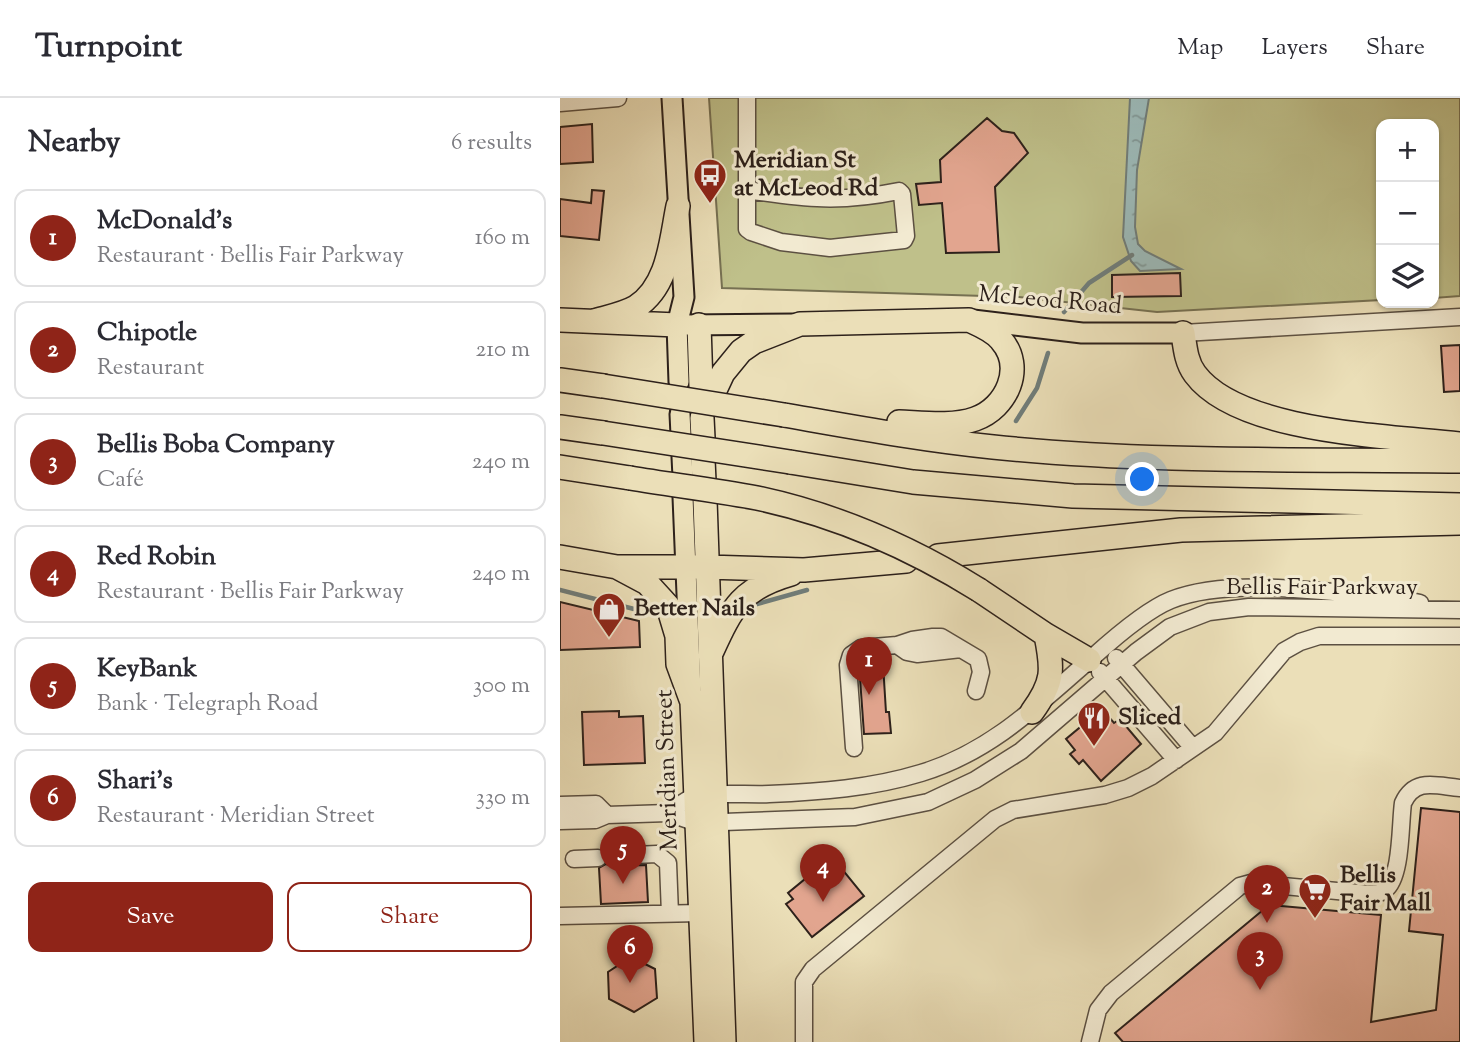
<!DOCTYPE html>
<meta charset="utf-8">
<style>
body{margin:0;font-family:"Sorts Mill Goudy",serif;background:#f2f2f3;color:#2b2b33}
.controls{position:absolute;right:21px;top:21px;display:grid;overflow:hidden;border-radius:14px;box-shadow:0 2px 5px #0004}
.controls button{width:63px;height:63px;display:grid;place-items:center;padding:0;border:0;border-bottom:2px solid #e1e1e2;background:#fff;color:#2b2b33;font:35px sans-serif}
.you{position:absolute;left:583px;top:382px;width:24px;height:24px;margin:-18px;border:5px solid #fff;border-radius:50%;background:#1a73e8;box-shadow:0 0 0 10px #1a73e833}
.badge{display:grid;place-items:center;width:46px;height:46px;border-radius:50%;background:#8f2418;color:#fff;font-size:23px;font-weight:700}
.pin{position:absolute;translate:-50% -58px;filter:drop-shadow(0 2px 4px #0008)}
.pin::after{content:'';position:absolute;top:37px;width:24px;height:21px;background:inherit;clip-path:polygon(0 0,100% 0,50% 100%)}
.list{margin:0;padding:0;list-style:none}
h2{display:flex;justify-content:space-between;align-items:center;height:91px;margin:0;padding:0 28px;font-size:30px}
h2 small{font-size:23px;font-weight:400;color:#7c7c81}
.list li{display:grid;grid-template-columns:46px 1fr auto;gap:21px;align-items:center;box-sizing:border-box;height:98px;margin:0 14px 14px;padding:0 14px;border:2px solid #e1e1e2;border-radius:14px}
.list b{display:block;font-size:26px;white-space:nowrap}
.list p{margin:0;font-size:23px;white-space:nowrap;color:#7c7c81}
.list em{font-size:23px;font-style:normal;color:#7c7c81}
.actions{display:flex;gap:14px;padding:21px 28px}
.actions a{flex:1;padding:16px 0;border:2px solid #8f2418;border-radius:14px;text-align:center;font-size:24px;color:#8f2418}
.actions .main{background:#8f2418;color:#fff}
.icon{flex:none;width:38px;height:38px;fill:none;stroke:currentColor;stroke-width:2;stroke-linecap:round;stroke-linejoin:round}
.map{position:relative;flex:none;width:900px;height:944px;overflow:hidden}
header{display:flex;align-items:center;gap:42px;box-sizing:border-box;height:98px;padding:0 35px;background:#fff;border-bottom:2px solid #e1e1e2}
header strong{font-size:33px}
nav{display:flex;gap:38px;margin-inline-start:auto;font-size:24px}
main{display:flex}
aside{flex:1;background:#fff}
.map>svg:first-child{display:block}
.grass{fill:#bfc08a;stroke:#767052;stroke-width:2}
.water{fill:url(#water-ripples);stroke:#707d7a;stroke-width:2}
.lines{fill:none;stroke-linecap:round;stroke-linejoin:round}
.stream{stroke:#707d7a;stroke-width:4.5}
.building{fill:#e2a58f;stroke:#2d211b;stroke-width:2}
.minor-casing{stroke:#5c5042;stroke-width:19}
.major-casing{stroke:#2d211b;stroke-width:23}
.highway-casing{stroke:#2d211b;stroke-width:26}
.minor{stroke:#f2ead1;stroke-width:16}
.major{stroke:#ebdfb8;stroke-width:19}
.highway{stroke:#ebdfb8;stroke-width:23}
.highway-bridge-casing{stroke:#2d211b;stroke-width:26;stroke-linecap:butt}
.highway-bridge{stroke:#ebdfb8;stroke-width:23}
.labels{text-anchor:middle;dominant-baseline:central;stroke-width:6;stroke-linejoin:round;paint-order:stroke}
.poi-label{font-size:24px;font-weight:bold;fill:#2d211b;stroke:#f2ead1;text-anchor:start}
.street-label{font-size:24px;fill:#2d211b;stroke:#f2ead1}
</style>
<header>
<strong>Turnpoint</strong>
<nav><a>Map</a><a>Layers</a><a>Share</a></nav>
</header>
<main>
<aside>
<h2>Nearby<small>6 results</small></h2>
<ul class="list">
<li><span class="badge">1</span><div><b>McDonald's</b><p>Restaurant · Bellis Fair Parkway</p></div><em>160 m</em></li>
<li><span class="badge">2</span><div><b>Chipotle</b><p>Restaurant</p></div><em>210 m</em></li>
<li><span class="badge">3</span><div><b>Bellis Boba Company</b><p>Café</p></div><em>240 m</em></li>
<li><span class="badge">4</span><div><b>Red Robin</b><p>Restaurant · Bellis Fair Parkway</p></div><em>240 m</em></li>
<li><span class="badge">5</span><div><b>KeyBank</b><p>Bank · Telegraph Road</p></div><em>300 m</em></li>
<li><span class="badge">6</span><div><b>Shari's</b><p>Restaurant · Meridian Street</p></div><em>330 m</em></li>
</ul>
<div class="actions"><a class="main">Save</a><a>Share</a></div>
</aside>
<div class="map">
<svg width="900" height="944" viewBox="0 0 900 944">
<defs>
<pattern id="water-ripples" width="26" height="14" patternUnits="userSpaceOnUse" patternTransform="scale(1.75)"><rect width="26" height="14" fill="#9cbab9"/><path d="M2 4q2-2 4 0t4 0M15 11q2-2 4 0t4 0" fill="none" stroke="#809796"/></pattern>
</defs>
<rect width="100%" height="100%" fill="#ebdfb8"/>
<filter id="stains"><feTurbulence type="fractalNoise" baseFrequency=".00286" numOctaves="4"/><feColorMatrix values="0 0 0 0 .2 0 0 0 0 .09 0 0 0 0 .02 0 0 0 .5 -.17"/></filter>
<radialGradient id="worn" r=".72"><stop offset=".6" stop-color="#630" stop-opacity="0"/><stop offset="1" stop-color="#630" stop-opacity=".3"/></radialGradient>
<path class="grass" d="M149,0H900V198L874,200V26H821V202L597,214L459,199L162,190Z"/>
<path class="water" d="M570,0H589L577,72L575,129L578,146L585,153L621,171L580,173L571,163L563,139Z"/>
<g class="lines">
<path class="stream" d="M504,214L529,185L572,157
M456,323L477,290L488,255
M0,492L74,511
M197,506L247,492"/>
</g>
<path class="building" d="M427,20L442,33L454,35L468,55L435,89L439,154L386,155L382,105L359,107L356,86L381,84L380,62Z
M32,26L33,64L0,66V29Z
M32,92L44,93L39,142L0,138V101L31,105Z
M620,175L621,198L552,199V177Z
M900,247V293L884,294L881,248Z
M0,504L79,523L80,549L0,552Z
M299,566H323L326,614H329L331,635L304,636Z
M542,611L554,625L560,621L581,646L541,683L523,662L519,666L510,656L515,652L506,641Z
M59,613V619L83,618L85,665L24,667L22,614Z
M861,710L900,714V944H563L555,935L709,807L821,817L811,924L876,912L883,837L849,833Z
M267,763L276,775L282,771L304,798L252,839L226,806L233,801L228,795Z
M46,766L52,768L86,767L88,804L41,806L39,770Z
M71,859L95,871L97,900L74,914L49,901L48,874Z"/>
<g class="lines">
<defs>
<path id="minor" d="M0,5L58,0
M187,92C246,101 280,105 339,93L342,96L346,138L344,142L270,150L221,144L191,134L187,131V0
M623,235L900,219
M337,547L347,554L357,556L401,551
M556,560L633,650
M540,574L616,662
M294,650L288,567L291,557L301,550L337,547L352,542L373,539H381L418,561L421,574L416,593
M0,707L36,706L47,717
M108,715C116,710 126,701 135,698C148,694 193,697 209,696C260,694 312,690 361,675C431,654 480,605 534,558C554,540 586,512 611,502C671,478 771,495 836,500L860,505
M0,723L35,722L47,717L108,715L137,725L295,719L368,704L415,682L461,653L576,554L610,529L649,514L689,509L900,512
M52,758L97,756L108,765L110,816
M14,761L38,760
M0,818L140,815
M244,944V884L253,871L435,721L453,712L545,697L568,690L592,678L655,635L724,553L740,544L759,538H900
M530,944L538,912L551,895L680,788L691,785L809,796C815,796 820,796 825,792C842,780 840,725 843,705C855,679 876,688 900,690"/>
<path id="major" d="M112,0L124,199L117,227L119,284
M413,222L522,235H623
M125,227L235,226
M120,316L121,337
M122,359L123,379
M123,399L131,593"/>
<path id="highway" d="M0,222L117,227
M34,223C48,219 64,216 76,209C109,188 111,142 118,108
M139,227L141,288
M623,235C625,249 626,264 635,276C679,335 830,338 900,346
M0,282L43,288
M156,290L163,275L181,253L194,244L240,226L409,222C420,227 433,232 441,242C465,269 447,310 415,321C392,329 363,325 339,324
M224,317C293,329 363,342 433,349C588,365 745,361 900,363
M142,320L143,340
M0,329L43,335
M143,362L144,383
M230,364L353,384L513,398L900,407
M0,369L70,380
M145,402L164,944
M378,458L621,432L900,425
M0,459L57,469H147L244,472L346,463
M57,469L87,485L108,508L117,538L118,566L132,604L146,944
M419,492L486,537L529,562
M152,553C172,509 182,490 231,476
M472,614C494,584 493,572 486,537"/>
</defs>
<use href="#minor" class="minor-casing"/>
<use href="#major" class="major-casing"/>
<use href="#highway" class="highway-casing"/>
<use href="#minor" class="minor"/>
<use href="#major" class="major"/>
<use href="#highway" class="highway"/>
<defs>
<path id="highway-bridge" d="M43,288L224,317
M43,335L230,364
M70,380C112,387 155,392 197,400C277,417 350,449 419,492"/>
</defs>
<use href="#highway-bridge" class="highway-bridge-casing"/>
<use href="#highway-bridge" class="highway-bridge"/>
</g>
<defs>
<symbol id="bus-pin" viewBox="-11 -11 22 30"><path d="M0 17L-7.5 6A9.5 9.5 0 1 1 7.5 6Z" fill="#8f2418" stroke="#f2ead1"/><path d="M-5-6H5V4H4V6H2V4H-2V6H-4V4H-5ZM-3.5-4V0h7V-4ZM-3.5 1.2v1.5H-2V1.2ZM2 1.2v1.5H3.5V1.2Z" fill="#fff"/></symbol>
<symbol id="shop-pin" viewBox="-11 -11 22 30"><path d="M0 17L-7.5 6A9.5 9.5 0 1 1 7.5 6Z" fill="#8f2418" stroke="#f2ead1"/><path d="M-5-2.5h2.3a2.7 3.5 0 0 1 5.4 0H5L5.5 6h-11ZM-1.5-2.5h3a1.5 2.3 0 0 0-3 0Z" fill="#fff"/></symbol>
<symbol id="restaurant-pin" viewBox="-11 -11 22 30"><path d="M0 17L-7.5 6A9.5 9.5 0 1 1 7.5 6Z" fill="#8f2418" stroke="#f2ead1"/><path d="M-5-6h1v4h1v-4h1v4h1v-4h1v5L-1.5 .5V6h-2V.5L-5-1ZM5-6V6H3V1.5H1.5Q1.5-4 5-6Z" fill="#fff"/></symbol>
<symbol id="supermarket-pin" viewBox="-11 -11 22 30"><path d="M0 17L-7.5 6A9.5 9.5 0 1 1 7.5 6Z" fill="#8f2418" stroke="#f2ead1"/><path d="M-6-5.5h2.5l.6 2H6L4.5 2H-2.5L-4.4-4H-6ZM-1.5 3.2a1.3 1.3 0 1 0 .1 0ZM3 3.2a1.3 1.3 0 1 0 .1 0Z" fill="#fff"/></symbol>
</defs>
<g fill-rule="evenodd">
<use href="#bus-pin" x="131" y="58" width="38" height="52"/>
<use href="#shop-pin" x="30" y="492" width="38" height="52"/>
<use href="#restaurant-pin" x="515" y="601" width="38" height="52"/>
<use href="#supermarket-pin" x="736" y="773" width="38" height="52"/>
</g>
<g class="labels">
<g class="poi-label">
<text x="174" y="63">Meridian St<tspan x="174" dy="28">at McLeod Rd</tspan></text>
<text x="74" y="511">Better Nails</text>
<text x="558" y="620">Sliced</text>
<text x="780" y="778">Bellis<tspan x="780" dy="28">Fair Mall</tspan></text>
</g>
<g class="street-label">
<text transform="translate(490 203) rotate(5)">McLeod Road</text>
<text x="762" y="490">Bellis Fair Parkway</text>
<text transform="translate(108 672) rotate(-92)">Meridian Street</text>
</g>
</g>
<rect width="100%" height="100%" filter="url(#stains)"/>
<rect width="100%" height="100%" fill="url(#worn)"/>
</svg>
<div class="controls">
<button>+</button>
<button>−</button>
<button><svg class="icon" aria-label="layers" viewBox="0 0 24 24"><path d="M12 4l9 5-9 5-9-5zM3 14l9 5 9-5"/></svg></button>
</div>
<div class="you"></div>
<div class="pin badge" style="left:309px;top:597px">1</div>
<div class="pin badge" style="left:707px;top:825px">2</div>
<div class="pin badge" style="left:700px;top:892px">3</div>
<div class="pin badge" style="left:263px;top:804px">4</div>
<div class="pin badge" style="left:63px;top:786px">5</div>
<div class="pin badge" style="left:70px;top:885px">6</div>
</div>
</main>
